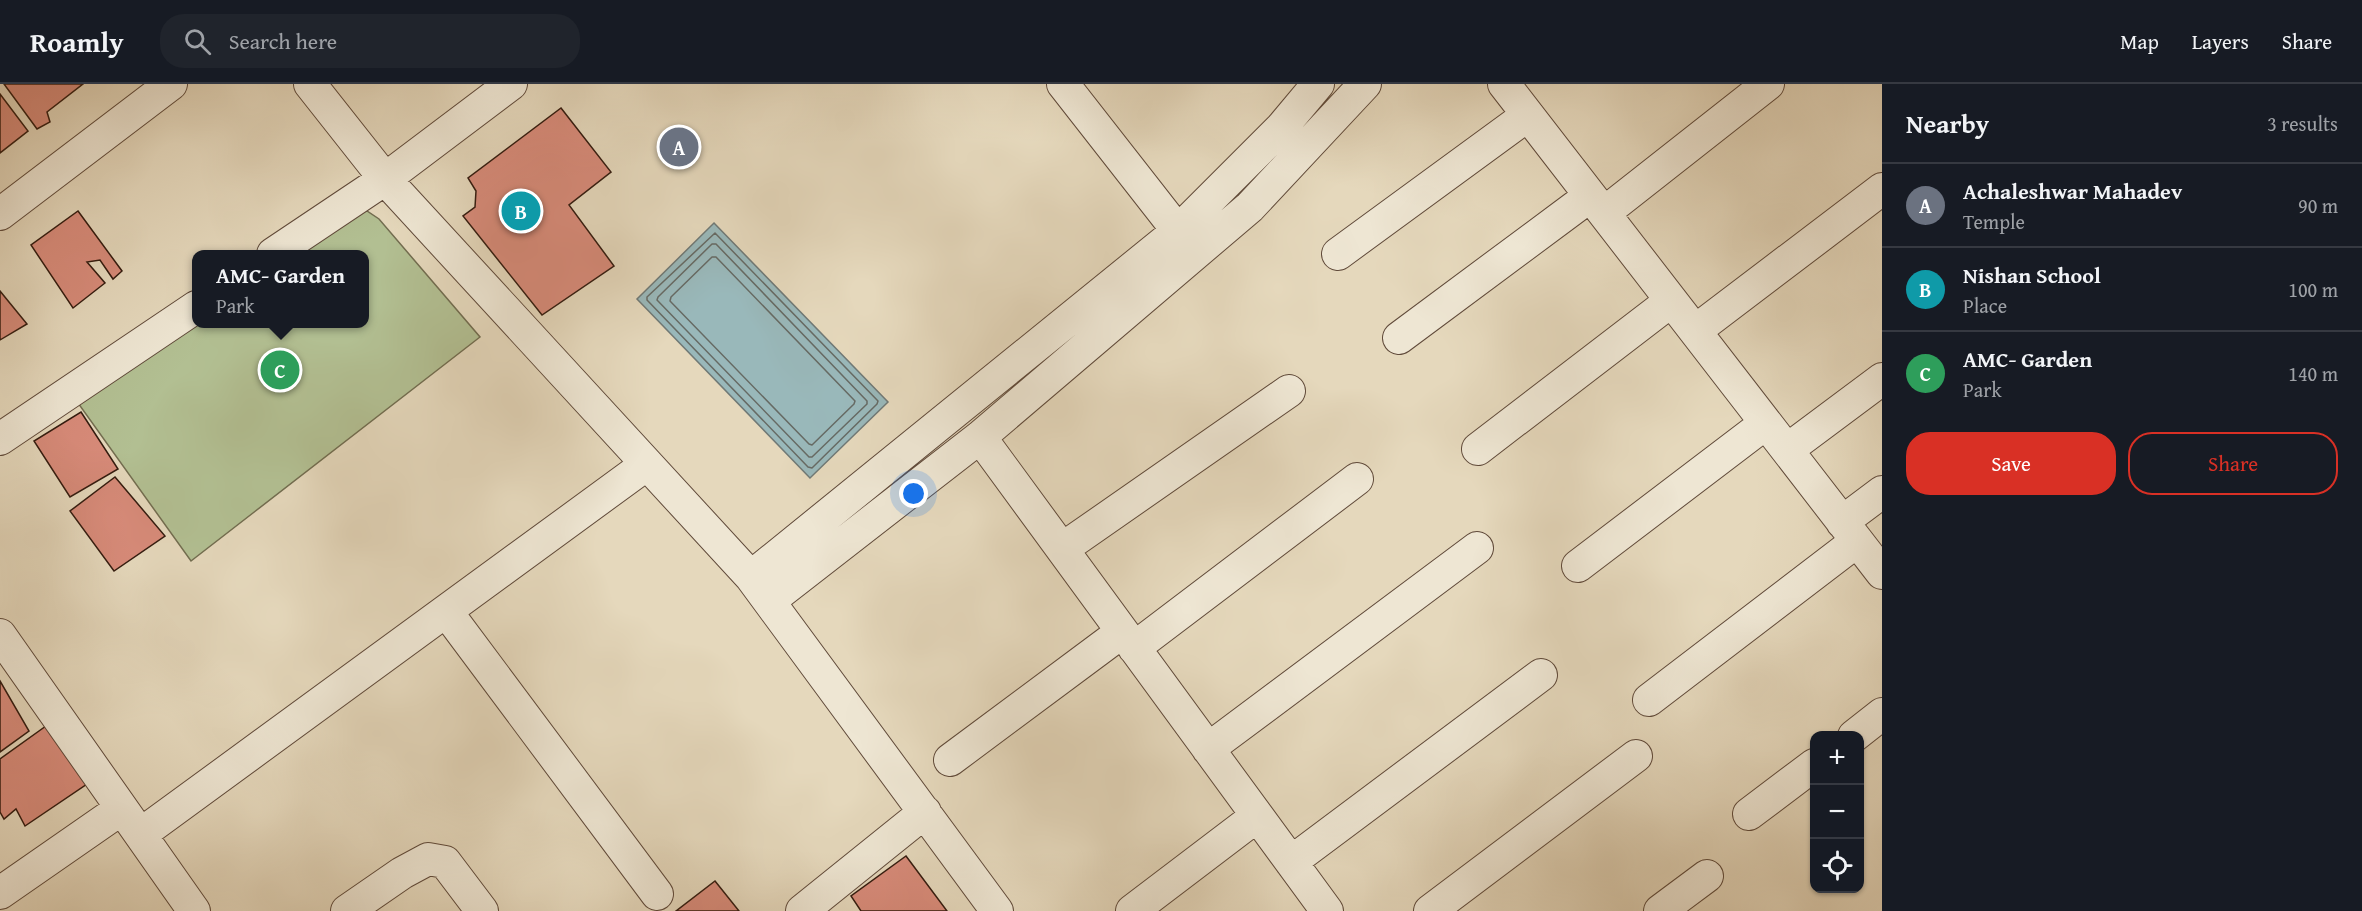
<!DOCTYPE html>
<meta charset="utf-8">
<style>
body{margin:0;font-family:"Gentium Book Plus",serif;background:#20242c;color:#f1f3f6}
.controls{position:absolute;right:18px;bottom:18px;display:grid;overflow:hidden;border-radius:12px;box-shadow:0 2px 4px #0004}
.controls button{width:54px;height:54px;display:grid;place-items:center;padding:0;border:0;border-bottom:2px solid #363941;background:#171b24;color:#f1f3f6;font:30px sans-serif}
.you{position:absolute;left:914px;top:410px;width:21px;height:21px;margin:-15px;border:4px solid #fff;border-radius:50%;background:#1a73e8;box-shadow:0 0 0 9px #1a73e833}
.badge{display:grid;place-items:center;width:39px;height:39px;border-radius:50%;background:#d93025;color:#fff;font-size:20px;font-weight:700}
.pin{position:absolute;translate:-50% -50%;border:3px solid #fff;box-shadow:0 2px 6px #0006}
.popup{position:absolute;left:192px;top:166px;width:177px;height:78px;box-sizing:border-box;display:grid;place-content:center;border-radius:12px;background:#171b24;filter:drop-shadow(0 2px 4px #0005);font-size:20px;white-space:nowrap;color:#9ea1a6}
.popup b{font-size:22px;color:#f1f3f6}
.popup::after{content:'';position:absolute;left:50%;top:100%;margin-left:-12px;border:12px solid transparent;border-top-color:#171b24}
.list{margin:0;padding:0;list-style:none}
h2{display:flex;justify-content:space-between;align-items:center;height:78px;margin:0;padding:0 24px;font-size:26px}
h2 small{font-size:20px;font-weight:400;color:#9ea1a6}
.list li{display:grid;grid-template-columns:39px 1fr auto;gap:18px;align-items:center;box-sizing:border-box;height:84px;padding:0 24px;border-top:2px solid #363941}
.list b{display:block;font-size:22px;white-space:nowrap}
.list p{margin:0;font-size:20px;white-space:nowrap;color:#9ea1a6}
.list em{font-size:20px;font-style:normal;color:#9ea1a6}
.actions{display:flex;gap:12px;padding:18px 24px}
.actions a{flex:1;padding:14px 0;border:2px solid #d93025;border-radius:24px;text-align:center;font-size:21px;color:#d93025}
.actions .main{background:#d93025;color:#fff}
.icon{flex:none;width:33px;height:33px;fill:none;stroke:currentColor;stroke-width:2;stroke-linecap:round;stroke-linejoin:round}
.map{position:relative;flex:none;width:1882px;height:827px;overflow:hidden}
header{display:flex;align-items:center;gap:36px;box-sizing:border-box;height:84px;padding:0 30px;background:#171b24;border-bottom:2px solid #363941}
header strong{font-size:28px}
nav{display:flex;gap:33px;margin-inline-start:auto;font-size:21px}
.search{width:420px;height:54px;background:#20242c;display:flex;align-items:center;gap:15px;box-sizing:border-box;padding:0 21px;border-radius:24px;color:#9ea1a6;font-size:22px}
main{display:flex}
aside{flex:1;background:#171b24}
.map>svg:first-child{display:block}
.green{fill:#b2bf92;stroke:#726d50;stroke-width:1.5}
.water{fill:#99b8ba;stroke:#707976;stroke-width:1.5}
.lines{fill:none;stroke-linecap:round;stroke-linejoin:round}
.shore{stroke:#666a64;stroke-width:1.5}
.building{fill:#d88b7a;stroke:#331b0f;stroke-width:1.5}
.minor-casing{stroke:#604a3a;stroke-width:34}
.minor{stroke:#eee6d3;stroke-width:32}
</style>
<header>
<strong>Roamly</strong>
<div class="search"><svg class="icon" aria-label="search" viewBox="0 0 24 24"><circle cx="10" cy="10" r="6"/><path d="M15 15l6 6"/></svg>Search here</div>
<nav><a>Map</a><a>Layers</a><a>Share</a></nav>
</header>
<main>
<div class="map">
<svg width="1882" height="827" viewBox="0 0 1882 827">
<rect width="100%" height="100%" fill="#e5d8bc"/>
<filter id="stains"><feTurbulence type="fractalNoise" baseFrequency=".00333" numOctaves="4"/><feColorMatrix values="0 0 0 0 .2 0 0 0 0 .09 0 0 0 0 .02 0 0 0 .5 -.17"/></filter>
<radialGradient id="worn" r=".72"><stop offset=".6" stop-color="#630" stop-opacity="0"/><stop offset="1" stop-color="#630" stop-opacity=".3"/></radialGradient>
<path class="green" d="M339,127H367L379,135L480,253L191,477L78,319L196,240H364V170H280Z"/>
<path class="water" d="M714,139L888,318L810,394L637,215Z"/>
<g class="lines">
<path class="shore" d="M715,149L878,317L877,320L812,384L808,383L647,216V213Z
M712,160H716L867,317V320L812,373H809L657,216L658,213Z
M712,173H716L855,317L854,320L812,361L809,360L670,217L671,213Z"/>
</g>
<path class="building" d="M4,0H83L47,28L50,38L37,45Z
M0,10L28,47L0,69Z
M561,24L611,88L569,121L614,182L542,231L463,132L475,123L476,107L468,94Z
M78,127L122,187L113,195L100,176L87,178L105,199L73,224L31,161Z
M0,207L27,240L0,256Z
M81,328L118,385L70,413L34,357Z
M115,393L165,452L114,487L70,427Z
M0,597L29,647L0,668Z
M46,642L87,700L25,742L16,725L4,735L0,728V675Z
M906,772L947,827H861L851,812Z
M715,797L739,827H676Z"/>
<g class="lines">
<defs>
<path id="minor" d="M310,0L385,95L751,493L997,827
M1063,0L1178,147
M1504,0L1882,489
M1604,129L1768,0
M0,130L171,0
M273,170L385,95L511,0
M1338,170L1528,31
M1695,247L1882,105
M1399,254L1590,112
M980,353L1327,827
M0,355L196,223
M1478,365L1671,217
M1787,366L1882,295
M1842,438L1882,408
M1062,465L1289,307
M1578,482L1766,339
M751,493L1178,147L1282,43L1318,0
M769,517L980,353L1250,123L1365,0
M446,527L657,810
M0,551L194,827
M1134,564L1357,395
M1649,616L1857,457
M1854,652L1882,630
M1208,665L1477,464
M950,676L1122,548
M1749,730L1814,681
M141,750L647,380
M1291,778L1541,591
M0,809L121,725
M347,827L402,789L428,775L445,778L482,827
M802,827L925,728
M1132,827L1257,732
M1430,827L1636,672
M1660,827L1707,792"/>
</defs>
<use href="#minor" class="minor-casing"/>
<use href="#minor" class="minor"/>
</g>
<rect width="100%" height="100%" filter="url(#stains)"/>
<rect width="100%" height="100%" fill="url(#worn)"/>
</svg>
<div class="controls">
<button>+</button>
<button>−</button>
<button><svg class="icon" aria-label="locate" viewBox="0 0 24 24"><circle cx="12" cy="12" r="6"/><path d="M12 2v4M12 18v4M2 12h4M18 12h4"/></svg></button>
</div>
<div class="you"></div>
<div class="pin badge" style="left:679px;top:63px;background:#6b7280">A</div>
<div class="pin badge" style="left:521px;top:127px;background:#0f9aa8">B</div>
<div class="pin badge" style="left:280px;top:286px;background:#2e9e5b">C</div>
<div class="popup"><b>AMC- Garden</b>Park</div>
</div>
<aside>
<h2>Nearby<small>3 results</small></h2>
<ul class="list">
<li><span class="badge" style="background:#6b7280">A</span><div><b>Achaleshwar Mahadev</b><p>Temple</p></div><em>90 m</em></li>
<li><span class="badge" style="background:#0f9aa8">B</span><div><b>Nishan School</b><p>Place</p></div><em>100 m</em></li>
<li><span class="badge" style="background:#2e9e5b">C</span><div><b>AMC- Garden</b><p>Park</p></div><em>140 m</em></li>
</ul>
<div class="actions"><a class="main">Save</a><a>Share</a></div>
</aside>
</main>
